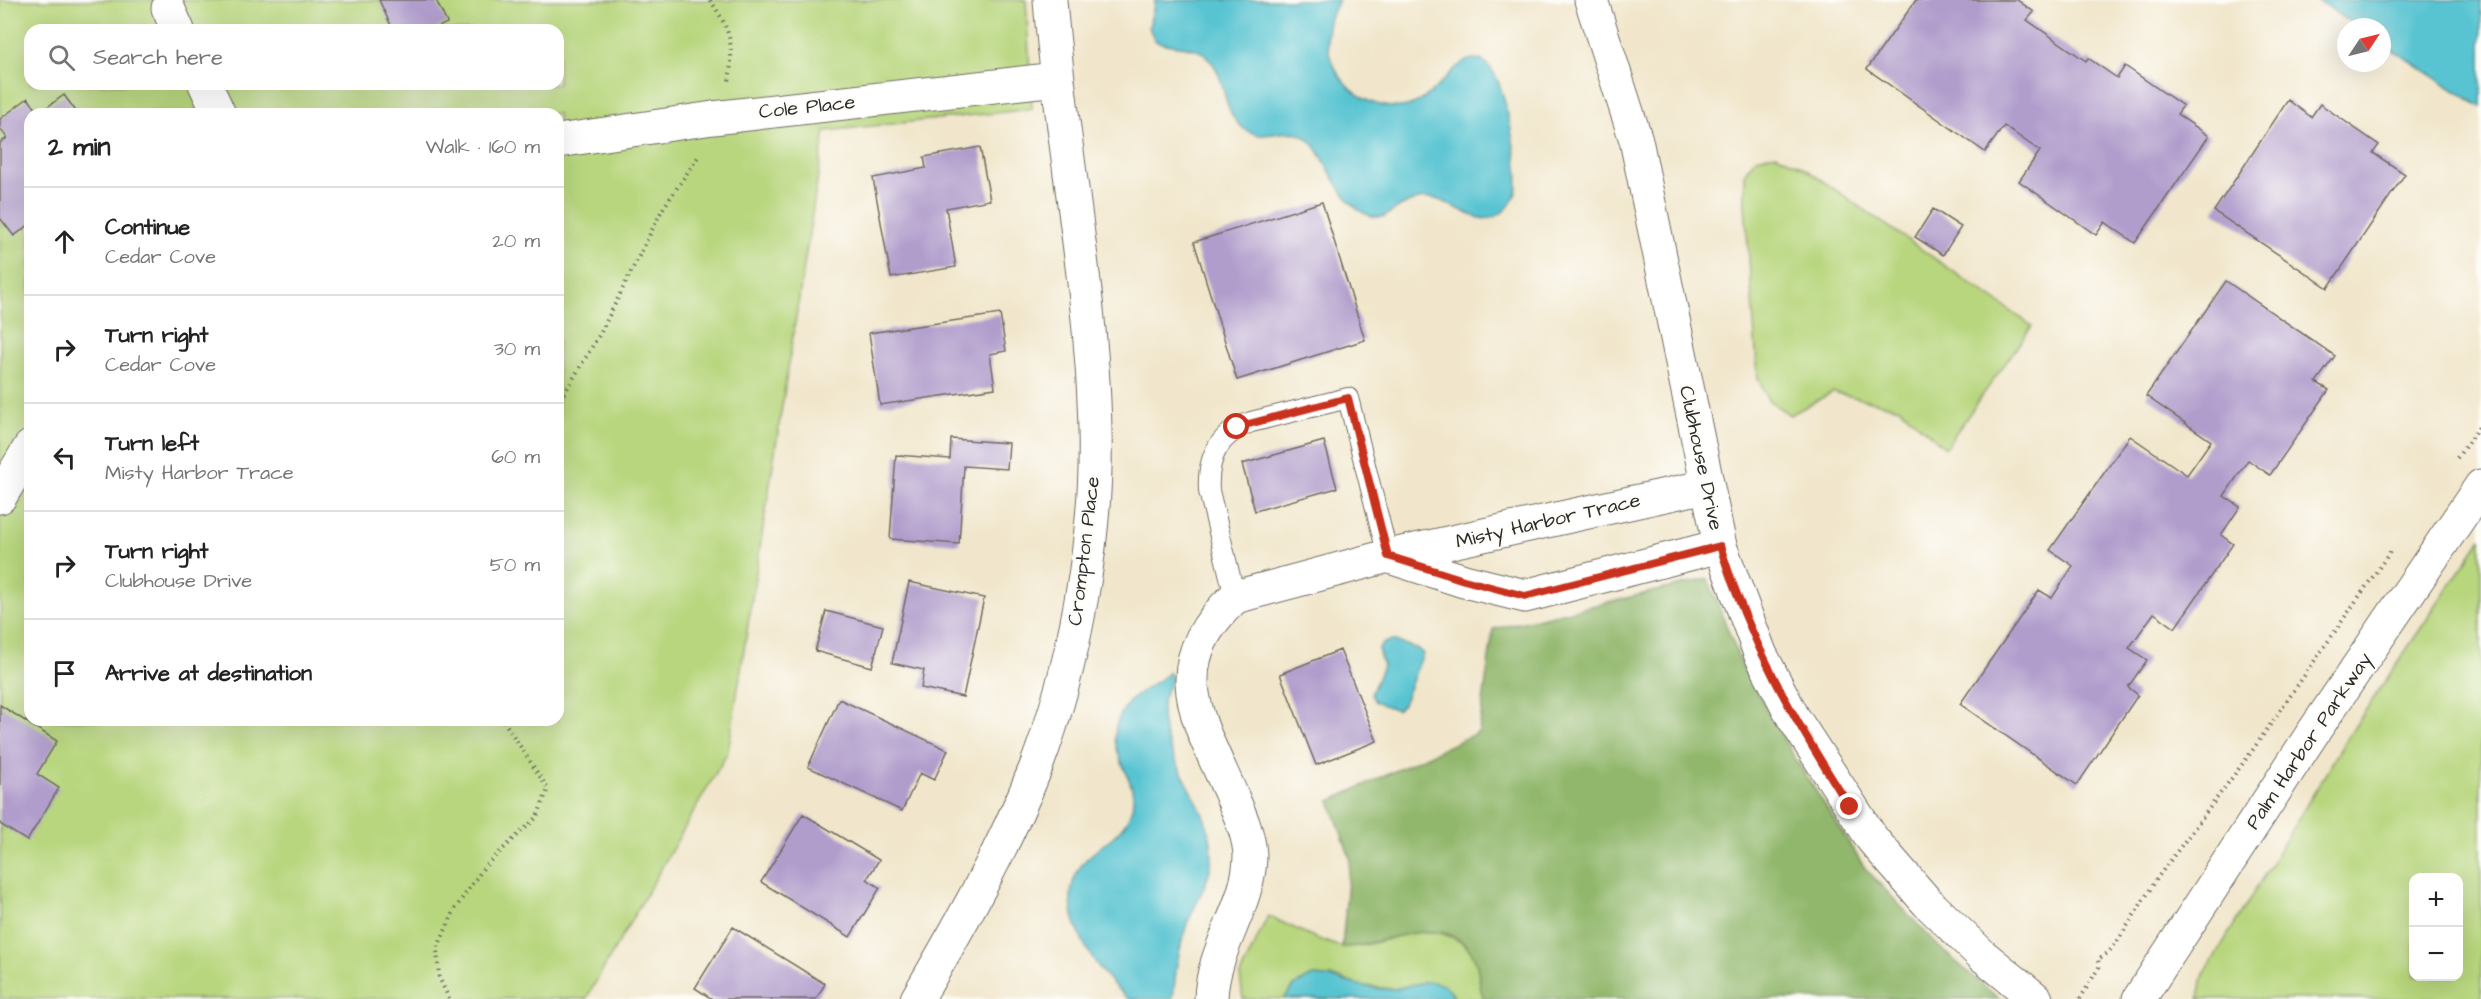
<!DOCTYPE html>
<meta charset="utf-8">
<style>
body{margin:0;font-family:"Architects Daughter",sans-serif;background:#f6f6f6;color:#222}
.controls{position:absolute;right:18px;bottom:18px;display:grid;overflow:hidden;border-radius:12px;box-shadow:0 6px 24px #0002}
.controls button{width:54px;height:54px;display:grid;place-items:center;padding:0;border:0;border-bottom:2px solid #e0e0e0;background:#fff;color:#222;font:30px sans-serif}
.compass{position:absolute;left:2337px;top:18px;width:54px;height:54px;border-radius:50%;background:#fff;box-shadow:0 6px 24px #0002;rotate:55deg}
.stop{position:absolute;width:18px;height:18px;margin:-14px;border:4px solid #c8321e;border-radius:50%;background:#fff}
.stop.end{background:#c8321e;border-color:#fff;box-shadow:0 2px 6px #0008}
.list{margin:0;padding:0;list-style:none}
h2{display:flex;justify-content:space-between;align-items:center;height:78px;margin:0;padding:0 24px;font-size:26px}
h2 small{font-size:20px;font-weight:400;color:#767676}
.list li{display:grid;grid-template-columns:39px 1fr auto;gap:18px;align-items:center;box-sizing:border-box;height:108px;padding:0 24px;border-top:2px solid #e0e0e0}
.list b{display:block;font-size:22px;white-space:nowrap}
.list p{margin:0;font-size:20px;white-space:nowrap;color:#767676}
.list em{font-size:20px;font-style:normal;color:#767676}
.icon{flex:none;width:33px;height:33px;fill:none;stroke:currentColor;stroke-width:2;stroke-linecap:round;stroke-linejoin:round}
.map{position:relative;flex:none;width:2481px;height:999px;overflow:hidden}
.search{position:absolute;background:#fff;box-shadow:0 6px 24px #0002;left:24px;top:24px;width:540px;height:66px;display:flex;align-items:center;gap:15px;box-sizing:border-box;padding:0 21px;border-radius:18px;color:#767676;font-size:22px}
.panel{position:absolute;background:#fff;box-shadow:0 6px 24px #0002;left:24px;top:108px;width:540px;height:618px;border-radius:18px}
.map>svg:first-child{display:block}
.green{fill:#b7d67d;stroke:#718054;stroke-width:1.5;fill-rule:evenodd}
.forest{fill:#91b76c;stroke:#5e714c;stroke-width:1.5}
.water{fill:#58c4d2;stroke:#42787e;stroke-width:1.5}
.building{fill:#b19dcc}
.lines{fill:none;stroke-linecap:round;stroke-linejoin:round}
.lane-casing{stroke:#706c63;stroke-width:22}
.street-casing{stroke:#706c63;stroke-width:35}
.secondary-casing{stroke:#706c63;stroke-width:35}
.path{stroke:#706c63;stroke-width:4;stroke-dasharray:1.5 4.5;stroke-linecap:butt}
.lane{stroke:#fff;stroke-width:20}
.street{stroke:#fff;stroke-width:33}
.secondary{stroke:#fff;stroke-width:33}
.route{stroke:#c8321e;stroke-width:8}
.labels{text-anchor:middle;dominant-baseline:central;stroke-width:4.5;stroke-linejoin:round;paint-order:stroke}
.street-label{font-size:20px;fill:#2b2b2b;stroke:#fdfcf7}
</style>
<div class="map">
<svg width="2481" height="999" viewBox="0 0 2481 999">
<rect width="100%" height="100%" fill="#fdfcf7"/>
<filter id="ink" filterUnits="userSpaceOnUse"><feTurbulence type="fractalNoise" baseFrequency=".0167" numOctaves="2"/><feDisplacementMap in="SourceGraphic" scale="12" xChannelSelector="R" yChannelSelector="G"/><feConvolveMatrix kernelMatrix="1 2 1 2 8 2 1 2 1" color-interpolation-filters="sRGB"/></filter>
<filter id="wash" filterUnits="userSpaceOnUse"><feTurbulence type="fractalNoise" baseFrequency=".008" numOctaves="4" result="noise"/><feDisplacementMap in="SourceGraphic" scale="24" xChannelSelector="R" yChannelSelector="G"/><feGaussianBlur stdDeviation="1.35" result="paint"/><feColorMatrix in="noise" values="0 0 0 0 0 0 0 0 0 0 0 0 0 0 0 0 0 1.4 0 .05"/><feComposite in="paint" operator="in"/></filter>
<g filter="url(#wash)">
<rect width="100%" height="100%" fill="#f1e6cb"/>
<path class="green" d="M0,0H1026L1032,109L825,131L728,752L586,999H0ZM30,30H558V84H30ZM30,114H558V720H30Z
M1776,154L1801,166L2032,326L1945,448L1900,408L1833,392L1790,415L1768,400L1758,378L1745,206V172L1756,158Z
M2481,539V999H2199L2203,976L2349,735ZM2414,878H2458V976H2414Z
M1268,916C1285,923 1330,947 1345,947C1384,948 1421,916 1460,942C1467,947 1472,951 1475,959C1480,971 1478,986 1484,999H1455L1452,992L1424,982L1393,989L1355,985L1341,978L1313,976L1295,985L1284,999H1243L1240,975Z"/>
<path class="forest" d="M1708,579L1743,668L1796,760L1865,868L1939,947L1999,999H1484C1478,986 1480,971 1475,959C1451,905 1380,948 1342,947L1350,858L1330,801L1479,732L1493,629Z"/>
<path class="water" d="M1155,0H1339C1306,46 1347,111 1401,107C1439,104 1455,48 1482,61C1503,70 1511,131 1515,152C1519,175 1522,199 1500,214C1477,230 1453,199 1429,198C1410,198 1398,209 1383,217C1346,220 1332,168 1314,145C1291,116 1268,148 1243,128C1219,109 1229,76 1206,56C1191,42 1171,49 1154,40L1149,27Z
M2317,0H2481V107L2382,43V27H2358Z
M1392,640L1418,649L1423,654L1403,704L1397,710L1375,702L1371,694L1383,666L1378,649L1382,644Z
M1169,672L1172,678C1168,689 1162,697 1162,708C1160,759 1212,803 1212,854C1212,879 1194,905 1186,927C1178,951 1175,974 1173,999H1128C1095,970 1049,906 1083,863C1098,845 1121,837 1130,814C1146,775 1093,751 1126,706C1137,691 1155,685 1169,672Z
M1313,976C1340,976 1364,991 1392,989C1406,989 1419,980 1434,982C1444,984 1451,990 1455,999H1284L1295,985Z"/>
<g id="blocks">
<path class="building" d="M379,0H436L447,23L432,30H393Z
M1916,0H2017L2034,12L2027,20L2086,61L2088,58L2117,78L2125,66L2183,106L2177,114L2209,136L2135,243L2105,222L2096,235L2019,181L2040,151L2004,126L1985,152L1867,69Z
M64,95L78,114H30V224L14,236L0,218V143L7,138L0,128V119L28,98L39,113Z
M2288,100L2311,117L2320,104L2379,145L2373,153L2405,174L2328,288L2214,211Z
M980,147L990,200L946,208L956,267L891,278L873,178L926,168L924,157Z
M1322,202L1365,340L1237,380L1194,242Z
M1933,209L1961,227L1943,255L1915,237Z
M2226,281L2335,356L2316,382L2329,390L2270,475L2248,460L2224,496L2240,507L2221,535L2233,544L2175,628L2154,613L2129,648L2147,660L2128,687L2138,695L2077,785L1960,704L2039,590L2052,598L2073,566L2050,550L2130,436L2187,475L2211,441L2146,396Z
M1000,314L1006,351L990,354L995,388L880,405L869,333Z
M951,439L1009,443L1007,469L964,466L959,544L890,539L896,455L950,459Z
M1324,441L1337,488L1255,511L1242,464Z
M909,582L984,598L963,697L921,688L924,670L892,663Z
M826,611L883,626L872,667L815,651Z
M1340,650L1377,741L1316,765L1280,674Z
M839,699L948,750L934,780L920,773L902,811L808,767Z
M0,705L57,741L37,774L59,788L27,841L0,824Z
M803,814L879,860L867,879L880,888L850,937L761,882Z
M733,927L825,984L816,999H712L695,988Z"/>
</g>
</g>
<g filter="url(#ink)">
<use href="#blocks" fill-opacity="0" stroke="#706c63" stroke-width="1.5"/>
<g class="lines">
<defs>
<path id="lane" d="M1235,597L1209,491C1207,458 1218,434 1251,422L1348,398L1388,556"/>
<path id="street" d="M168,8L178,30
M205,84L219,114
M558,141L713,118L1056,79
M0,497L30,447
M1390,557L1464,581L1525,596L1720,546
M917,999C961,924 1004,848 1036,767C1074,668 1098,537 1095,430C1092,286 1061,143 1050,0
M1211,999C1212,948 1250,905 1250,855C1249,834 1239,813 1231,794C1198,719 1161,665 1235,597L1388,556L1707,486"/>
<path id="secondary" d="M1591,0L1636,140L1720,546L1760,653L1793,717L1873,840L1927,902L1982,955L2036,999
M2139,999L2312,734L2481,486"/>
</defs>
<use href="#lane" class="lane-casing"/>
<use href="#street" class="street-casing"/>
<use href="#secondary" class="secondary-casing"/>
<path class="path" d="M710,0C731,30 734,45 729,81
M558,404L601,332L662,210L698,157
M2457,458L2481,424
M449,999L439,977L437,949L455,909L484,867L537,817L548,789L503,720
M2080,999L2099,967L2098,959L2108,953L2119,939L2158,877L2252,751L2390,552"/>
<use href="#lane" class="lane"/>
<use href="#street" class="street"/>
<use href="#secondary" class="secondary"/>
</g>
</g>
<g class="lines" filter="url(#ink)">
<path class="route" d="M1237,427L1348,398L1388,556L1464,580L1525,596L1720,546C1750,643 1795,722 1850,807"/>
</g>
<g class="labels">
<g class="street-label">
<text transform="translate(807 107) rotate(-6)">Cole Place</text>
<text transform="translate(1701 458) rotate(78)">Clubhouse Drive</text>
<text transform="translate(1548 521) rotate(-13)">Misty Harbor Trace</text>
<text transform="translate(1084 551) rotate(-83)">Crompton Place</text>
<text transform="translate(2309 741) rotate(-56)">Palm Harbor Parkway</text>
</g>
</g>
</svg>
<div class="controls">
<button>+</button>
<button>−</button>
</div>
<svg class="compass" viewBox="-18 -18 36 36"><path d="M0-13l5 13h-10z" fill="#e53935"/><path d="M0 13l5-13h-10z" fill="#767676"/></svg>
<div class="stop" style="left:1237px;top:427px"></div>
<div class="stop end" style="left:1850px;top:807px"></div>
<div class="search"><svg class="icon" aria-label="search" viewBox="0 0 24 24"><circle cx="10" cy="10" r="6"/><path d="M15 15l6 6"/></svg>Search here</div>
<section class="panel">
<h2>2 min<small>Walk · 160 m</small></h2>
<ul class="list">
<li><svg class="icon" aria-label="ahead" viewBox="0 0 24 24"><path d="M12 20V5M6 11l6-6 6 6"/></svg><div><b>Continue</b><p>Cedar Cove</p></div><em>20 m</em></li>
<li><svg class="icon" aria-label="right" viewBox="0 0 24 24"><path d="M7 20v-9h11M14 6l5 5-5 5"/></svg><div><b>Turn right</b><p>Cedar Cove</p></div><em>30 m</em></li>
<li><svg class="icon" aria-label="left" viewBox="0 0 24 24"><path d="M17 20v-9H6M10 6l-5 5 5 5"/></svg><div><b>Turn left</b><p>Misty Harbor Trace</p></div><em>60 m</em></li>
<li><svg class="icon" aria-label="right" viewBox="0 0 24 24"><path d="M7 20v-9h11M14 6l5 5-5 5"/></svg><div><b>Turn right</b><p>Clubhouse Drive</p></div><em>50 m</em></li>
<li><svg class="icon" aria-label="arrive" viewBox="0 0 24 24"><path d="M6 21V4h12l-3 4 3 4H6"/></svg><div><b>Arrive at destination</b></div></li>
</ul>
</section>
</div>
